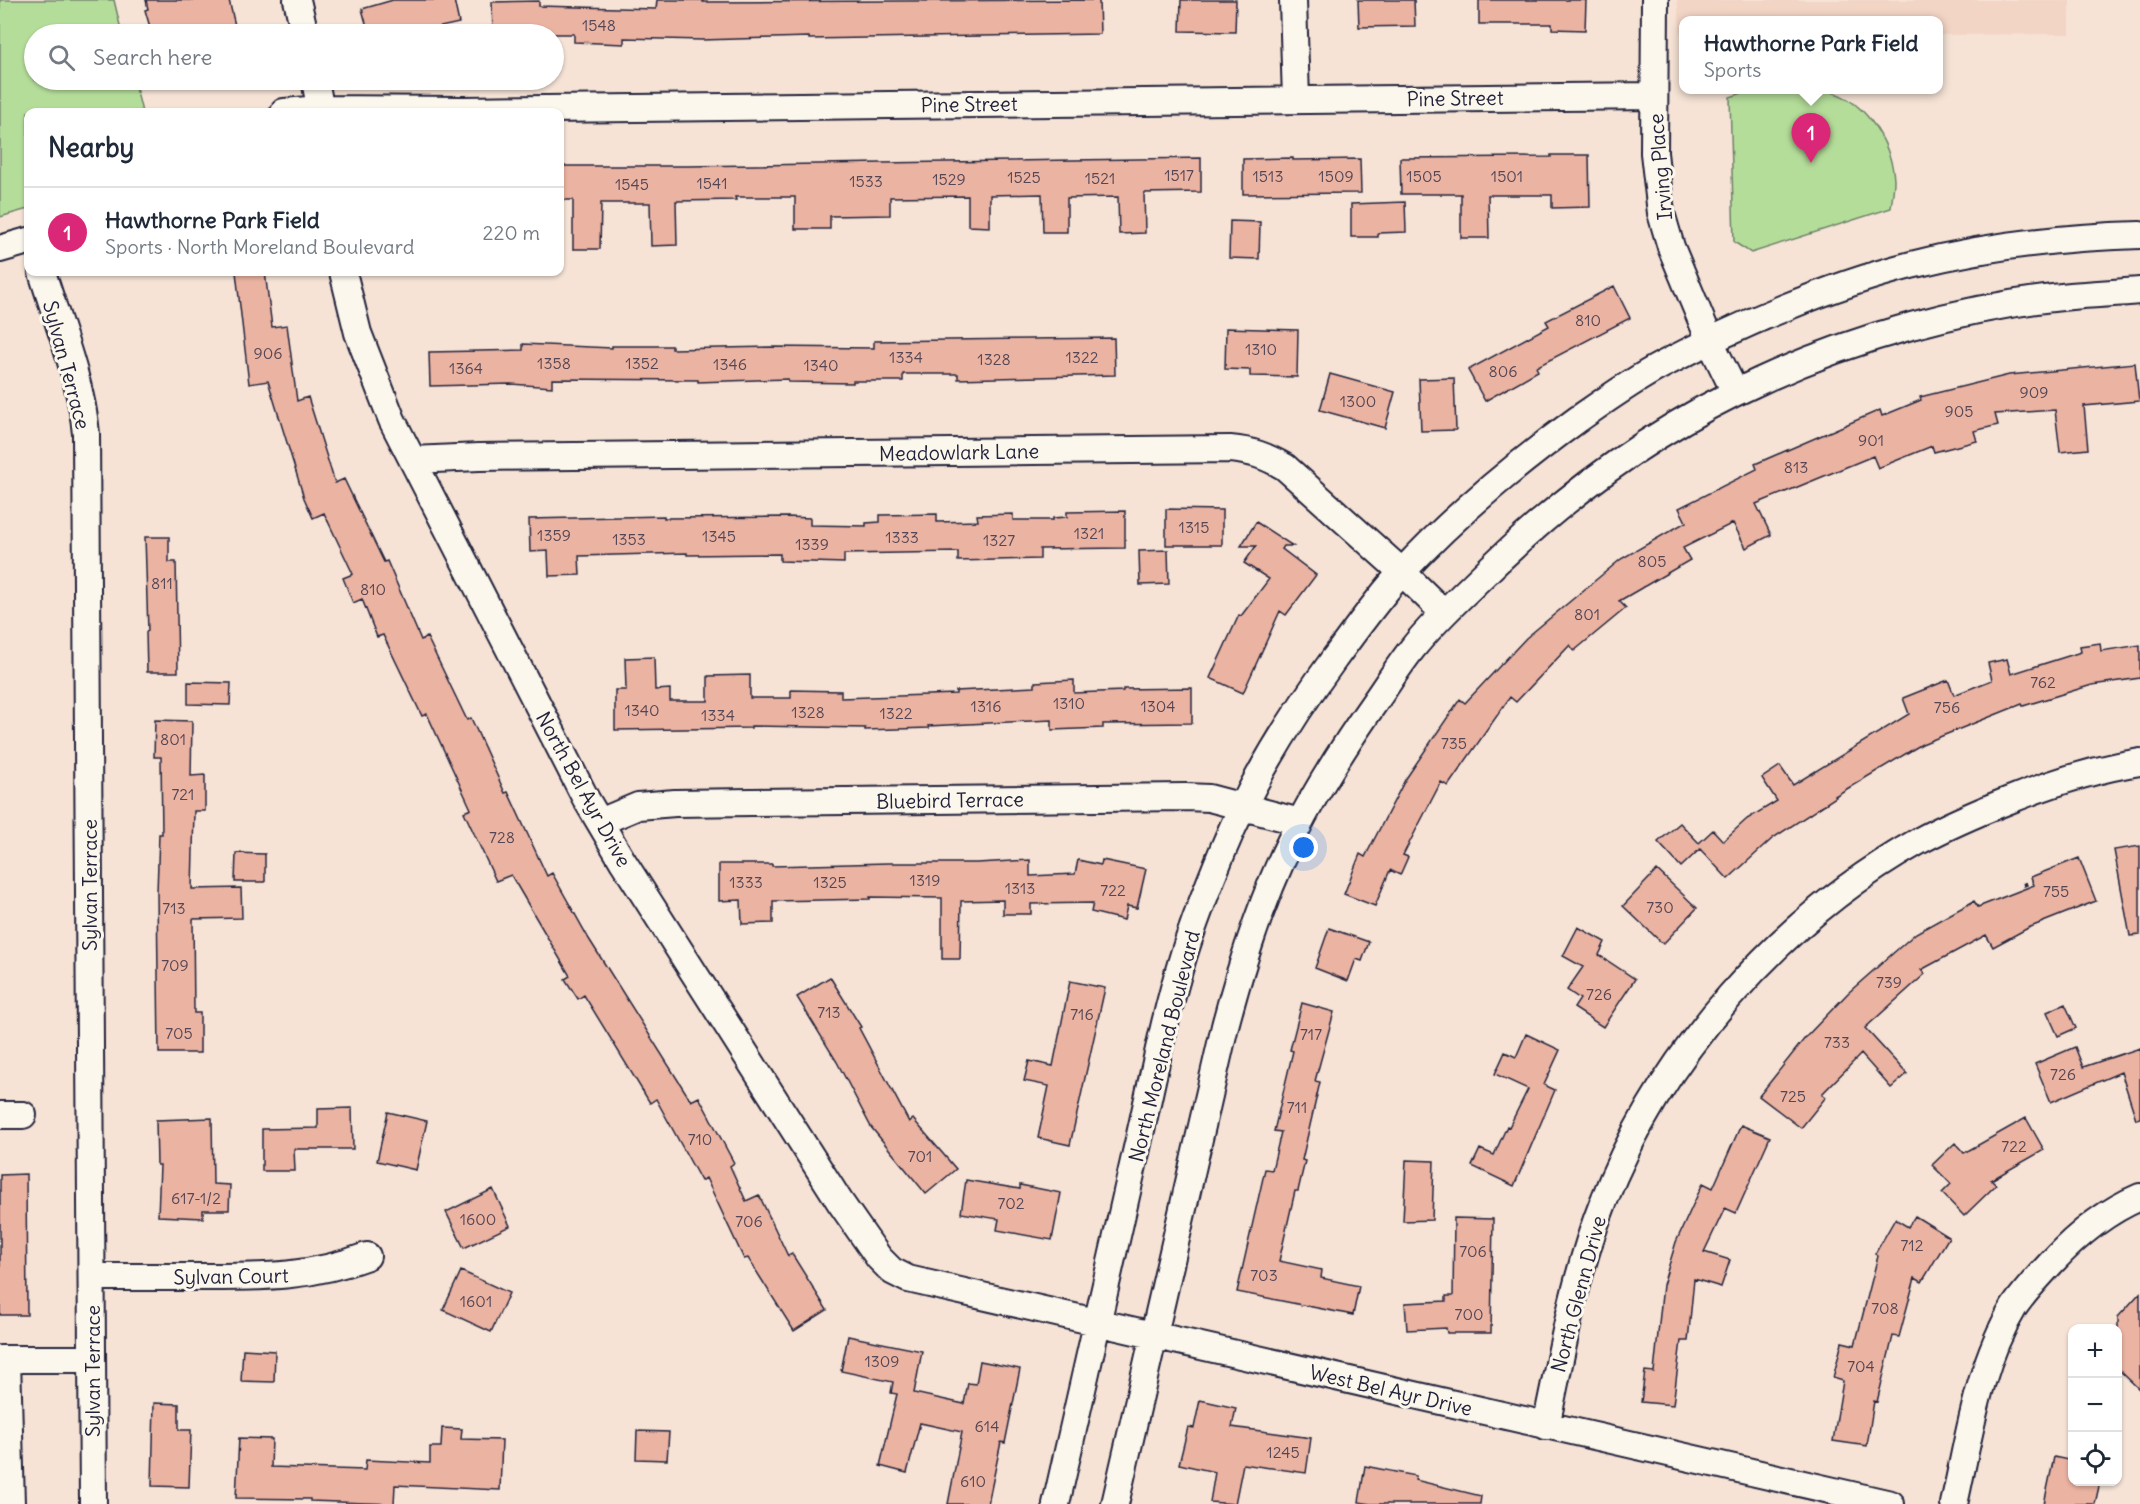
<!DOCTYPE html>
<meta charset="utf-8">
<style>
body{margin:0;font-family:Delius,sans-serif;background:#f6f6f7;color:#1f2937}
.controls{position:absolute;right:18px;bottom:18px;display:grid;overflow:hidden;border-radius:12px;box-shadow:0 2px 4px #0004}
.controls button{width:54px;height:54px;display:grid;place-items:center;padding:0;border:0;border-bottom:2px solid #e0e1e3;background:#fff;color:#1f2937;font:30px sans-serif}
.you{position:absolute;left:1304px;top:848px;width:21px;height:21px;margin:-15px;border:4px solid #fff;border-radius:50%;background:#1a73e8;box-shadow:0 0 0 9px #1a73e833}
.badge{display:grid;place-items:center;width:39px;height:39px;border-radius:50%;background:#db2777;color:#fff;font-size:20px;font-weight:700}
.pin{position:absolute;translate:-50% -50px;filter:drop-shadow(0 2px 3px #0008)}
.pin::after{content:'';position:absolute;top:32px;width:21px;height:18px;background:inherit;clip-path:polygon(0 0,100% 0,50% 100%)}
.popup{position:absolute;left:1679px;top:16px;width:264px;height:78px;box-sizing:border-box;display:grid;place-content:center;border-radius:12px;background:#fff;filter:drop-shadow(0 2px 4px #0005);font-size:20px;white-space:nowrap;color:#747a83}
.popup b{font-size:22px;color:#1f2937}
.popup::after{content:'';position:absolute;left:50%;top:100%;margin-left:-12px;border:12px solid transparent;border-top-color:#fff}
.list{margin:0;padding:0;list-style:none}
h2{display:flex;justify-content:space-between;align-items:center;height:78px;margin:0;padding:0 24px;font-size:26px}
h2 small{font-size:20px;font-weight:400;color:#747a83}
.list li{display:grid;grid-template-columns:39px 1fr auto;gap:18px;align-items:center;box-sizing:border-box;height:90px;padding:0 24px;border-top:2px solid #e0e1e3}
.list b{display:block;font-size:22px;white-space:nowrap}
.list p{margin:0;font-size:20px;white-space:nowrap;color:#747a83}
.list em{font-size:20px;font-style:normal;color:#747a83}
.icon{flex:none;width:33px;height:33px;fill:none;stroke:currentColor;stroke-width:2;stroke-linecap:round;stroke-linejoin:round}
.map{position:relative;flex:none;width:2140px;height:1504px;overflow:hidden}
.search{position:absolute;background:#fff;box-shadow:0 2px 4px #0004;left:24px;top:24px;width:540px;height:66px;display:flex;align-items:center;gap:15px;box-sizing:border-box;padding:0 21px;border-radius:33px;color:#747a83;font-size:22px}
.panel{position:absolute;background:#fff;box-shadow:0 2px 4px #0004;left:24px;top:108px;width:540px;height:168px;border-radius:12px}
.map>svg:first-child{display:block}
.built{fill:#f3d5c6}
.green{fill:#b5dd9a;stroke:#6c806a;stroke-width:1.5}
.building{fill:#ebb3a2;stroke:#22223b;stroke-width:1.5}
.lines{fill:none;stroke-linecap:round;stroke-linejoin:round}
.minor-casing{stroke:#22223b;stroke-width:30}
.path{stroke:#22223b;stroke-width:4;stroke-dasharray:4.5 4.5;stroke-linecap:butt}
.minor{stroke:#fbf7ec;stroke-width:26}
.labels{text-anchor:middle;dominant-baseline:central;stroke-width:6;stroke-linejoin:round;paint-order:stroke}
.number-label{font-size:16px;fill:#544655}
.street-label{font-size:20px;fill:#22223b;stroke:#fbf7ec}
</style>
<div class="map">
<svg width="2140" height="1504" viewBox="0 0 2140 1504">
<rect width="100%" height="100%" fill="#f6e3d6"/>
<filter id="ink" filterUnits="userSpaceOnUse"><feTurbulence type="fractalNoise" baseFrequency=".0167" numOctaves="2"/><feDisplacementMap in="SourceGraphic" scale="12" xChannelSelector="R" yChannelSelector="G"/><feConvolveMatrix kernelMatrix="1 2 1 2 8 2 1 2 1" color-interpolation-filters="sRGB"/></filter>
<g filter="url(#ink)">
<path class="built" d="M1677,0H2070V34L1939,35L1938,21H1684L1683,35H1681Z"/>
<path class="green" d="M0,0H114L122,34H34V80H134L142,112H28V209L0,217Z
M1751,90C1774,89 1798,87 1821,90C1862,94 1892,142 1894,180C1894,189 1892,199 1891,208L1751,253L1734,242L1730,97Z"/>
<path class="building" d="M146,0H229L237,34H152L145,10L148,9Z
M393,0H454L459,23L409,34H369L362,9Z
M657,0H703V2L1099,0L1100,34L809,39V37L702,40L624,38V44L574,42V34H493L492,2L539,1V6L656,9Z
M1181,0H1236L1235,32L1180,31Z
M1358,0H1414L1415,26L1359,27Z
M1479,0H1586L1585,30L1552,29V24H1479Z
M1551,155H1589L1590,207L1552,208V195H1488L1489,238H1461V194H1401L1400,158L1551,157Z
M1201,158V192L1144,193L1145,233L1119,234L1118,197L1067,198V232H1043L1042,194L990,195V227L968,226V196L890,197V215L830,216V229H795V197H735L736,200L676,201L677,245L651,246L650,203H601L600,249H573V200H560V166H688Z
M1293,158V160L1360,159L1361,193L1243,194V159Z
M1405,202L1406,232L1378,233V237H1351V204Z
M1230,221L1260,222L1259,259L1229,258Z
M236,272H265L272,327L287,325L297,401L308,397L335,483L344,479L384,562L387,561L421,640L427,637L467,720L471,718L505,793L508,792L547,876L552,873L589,939L691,1101L699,1097L734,1163L730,1166L746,1201L759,1195L788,1256L792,1254L827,1310L794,1331L748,1258L744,1259L706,1178L701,1181L656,1099L650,1103L584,995L578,999L565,979L570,976L511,875L496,881L464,812L471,809L427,714L422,716L383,635L377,637L362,599L353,603L343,578L353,574L324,513L313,518L304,498L268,381L249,384Z
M1614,286L1630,318L1536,367L1538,371L1485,401L1468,370L1549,326L1546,321Z
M1226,328L1298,330L1297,377L1250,376V370L1225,369Z
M1114,338L1115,375L958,379V374H903V381H853V383L788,382V379L698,382V380L552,379V387L511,384L430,386L429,352L523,350V344L612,348V346H672V349L771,347L874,348V341Z
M2135,363L2139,401L2084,406L2088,449L2060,452L2055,410L1995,414L1998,425L1974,431L1977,441L1934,452L1932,446L1878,468L1873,456L1756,504L1771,535L1746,548L1733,523L1683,548L1690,560L1619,601L1626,608L1574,651L1570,645L1516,702L1510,697L1448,786L1441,782L1403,855L1408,857L1400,875L1390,870L1375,906L1344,894L1360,854L1365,857L1405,780L1460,699L1465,703L1526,638L1621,559L1686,522L1679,508L1757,469L1755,464L1880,410L1882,416L1921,400L1920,397L2009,375Z
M1330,374L1395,392L1385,428L1320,410Z
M1454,378L1456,430L1421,431L1419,379Z
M1166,509L1222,510V545H1166Z
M1125,511V548L1040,549V559L958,561V552L844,554V563L780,561V554L687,555V553L579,556L580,575L549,576L548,551L530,552L529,519L664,516V518L788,517L810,518V525L866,526V523L880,522V515L937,514V522L978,521L977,515L1013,514V520H1053V518L1067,517V512Z
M1256,522L1293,546H1284L1282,549L1316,575L1286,615L1280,611L1243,693L1210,678L1239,615L1241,616L1269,579L1244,563L1256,546H1241Z
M145,537H169V562H176L178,672H147L146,632L148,631Z
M1168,550L1169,584L1140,585L1139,551Z
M2100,643L2101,651L2140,645V678L2092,685L2023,706L2022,704L1922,744L1835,796L1836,797L1773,838L1728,879L1700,849L1681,867L1658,842L1680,823L1699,843L1713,830L1723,841L1747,819L1777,801L1762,778L1780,766L1793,785L1909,714L1903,698L1948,680L1954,695L1992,680L1988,663L2007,659L2011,674L2081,652L2080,646Z
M654,657L655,690L670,689V701H708V676L750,675V698H791V690L841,691V698L956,694V691L1035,687V682L1074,680V693L1123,691V689L1192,688V723L1103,724V728L1052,730V720L928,726L929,728L865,730V728L751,726V728L615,730V690H626L625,658Z
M188,682L231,683L230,705L188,704Z
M155,720L192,721L191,776L205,775V811H194L192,889L241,888L242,918L193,919L194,1013H200V1053H159L157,892L159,834H162L161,757H154Z
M2140,846V935L2130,936L2114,850Z
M236,853L265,854V882H235Z
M2079,858L2096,901L2028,928L1993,947L1986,935L1921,970L1925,974L1865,1028L1907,1074L1891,1088L1861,1054L1822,1094L1826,1097L1801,1128L1759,1096L1805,1038L1848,993L1916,933L1974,901L1978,907L2034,885L2031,877Z
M1030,860V876L1075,874L1078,860L1101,865L1102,860L1146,869L1137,908L1127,906L1124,920L1091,912L1093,903L1031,904V914H1003V900L961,901L960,959H942V898L870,897V899L773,901V923L742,924L741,900L719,901V864H772V866L888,863H977Z
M1657,870L1697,908L1663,944L1623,906Z
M1578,927L1605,942L1599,955L1635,979L1603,1027L1574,1008L1580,999L1567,990L1583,967L1563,956Z
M1329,928L1369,942L1362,961L1356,959L1348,981L1315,968Z
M830,977L861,1027L859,1028L909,1122L913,1119L956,1169L926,1194L871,1127L837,1062L797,997Z
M1070,981L1105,988L1070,1145L1038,1138L1049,1086L1024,1081L1029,1061L1053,1066Z
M1302,1003L1334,1012L1315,1081L1320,1082L1302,1160L1305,1161L1298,1191H1295L1279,1261L1322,1270L1321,1278L1359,1286L1353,1315L1237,1292L1265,1169L1272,1170L1281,1132L1274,1131L1293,1051L1290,1050Z
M2065,1004L2076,1028L2058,1036L2047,1012Z
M1526,1034L1560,1050L1544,1085L1555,1090L1514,1186L1472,1166L1480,1149L1494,1155L1507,1126L1509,1127L1528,1089L1495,1074L1505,1052L1516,1057Z
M2075,1047L2083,1067L2140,1048V1118L2136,1119L2121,1072L2051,1102L2035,1064Z
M352,1108L353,1149H294L295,1171H262V1129L318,1128V1109Z
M388,1112L427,1121L416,1170L377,1161Z
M212,1118L213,1184L230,1185L229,1210H203V1218L158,1216L160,1165H157L156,1120Z
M2026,1118L2044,1150L1991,1180L1996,1185L1964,1216L1942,1193L1951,1184L1932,1165L1955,1143L1964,1153Z
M1741,1125L1770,1137L1736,1213L1725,1208L1704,1252L1730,1260L1721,1287L1694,1279L1688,1341H1681L1673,1405L1641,1402L1645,1371L1654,1372L1663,1285L1676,1242L1703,1183L1713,1188Z
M1406,1160L1434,1161L1432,1220L1403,1221Z
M26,1174L27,1315H0V1175Z
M966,1180L1020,1189V1185L1061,1193L1052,1240L997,1230L999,1219L961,1213Z
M493,1189L510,1226L464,1248L446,1212Z
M1915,1216L1949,1237L1922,1282L1915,1278L1899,1337L1893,1336L1877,1402L1874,1401L1867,1446L1833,1441L1843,1381L1833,1378L1842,1342L1855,1345L1878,1256L1875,1254L1895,1219L1908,1227Z
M1454,1218L1493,1219L1491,1333H1447L1446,1328L1407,1330L1405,1303L1446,1301V1296H1453Z
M461,1271L509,1293L491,1332L443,1310Z
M2140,1293V1390L2118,1369V1317Z
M848,1336L922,1351L914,1393L964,1404L968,1383L976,1384L980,1361L1020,1369L1005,1443L1001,1442L988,1504H948L962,1432L920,1423L907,1473L880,1466L897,1394L891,1393L893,1382L841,1371Z
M243,1349L275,1351L274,1382L241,1381Z
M1200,1400L1236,1408L1232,1427L1311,1438L1306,1473L1243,1464L1235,1504L1210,1502L1215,1472L1179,1464L1188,1427L1194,1428Z
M154,1403L179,1404V1430H191L189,1487L152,1486Z
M442,1428L462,1429L461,1439L502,1440L500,1490L395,1485L394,1504L310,1501V1499L236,1498L239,1438L272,1439L271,1467L365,1470L366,1460L430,1463V1447H441Z
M637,1431L669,1432L667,1460L636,1459Z
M2054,1457L2073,1461V1482H2100L2095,1504H2044Z
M1365,1466L1416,1476L1415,1480L1481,1496L1480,1504H1371L1359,1502Z"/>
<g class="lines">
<defs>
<path id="minor" d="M297,0L305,34
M1293,0L1296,100
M1655,0L1654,153L1661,213L1671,247L1710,341L1735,392
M315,80L321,112
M284,112L321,109L463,110L1654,96
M0,249L28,241
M42,272C57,321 82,383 86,434L93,1504
M343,272L358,333L392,420L586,799L622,860L840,1202L879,1258L892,1271L908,1279L1891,1504
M413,460L479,457L1230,449C1252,451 1266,456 1285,467L1402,572L1444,613
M600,822L638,806L675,803L1186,797L1209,798L1300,822
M0,1115H23
M92,1277C130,1277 169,1277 207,1277C265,1277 312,1277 367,1256
M0,1359H92
M7,1359L11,1504
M1546,1426C1562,1351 1575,1274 1603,1203C1661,1054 1780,919 1919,841C1947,826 1977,813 2007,801C2049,784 2095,769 2140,762
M1056,1504C1082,1390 1108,1275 1134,1161C1150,1093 1163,1021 1184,954C1195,919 1209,884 1223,850C1251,782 1291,718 1334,659C1356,629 1378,598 1403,571C1455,515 1515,465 1577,420C1604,401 1633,380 1662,365C1738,325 1829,286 1911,265C1986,246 2063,237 2140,235
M1115,1504L1225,1026C1242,961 1263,896 1293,836C1318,786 1348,740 1379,696C1390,680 1400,664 1412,649C1430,626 1452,605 1473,585C1556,502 1653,429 1760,381C1855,337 1967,306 2071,296C2094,294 2117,293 2140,291
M1954,1504C1969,1438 1978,1366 2014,1307C2025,1291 2039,1276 2052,1262C2077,1235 2107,1211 2140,1197"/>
</defs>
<use href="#minor" class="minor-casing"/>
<path class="path" d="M2023,885L2032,882"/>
<use href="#minor" class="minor"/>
</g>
</g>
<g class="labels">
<g class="number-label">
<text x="599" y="25">1548</text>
<text x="1179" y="175">1517</text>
<text x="1268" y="176">1513</text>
<text x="1336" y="176">1509</text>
<text x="1424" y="176">1505</text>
<text x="1507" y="176">1501</text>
<text x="1024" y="177">1525</text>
<text x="1100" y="178">1521</text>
<text x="949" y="179">1529</text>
<text x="866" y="181">1533</text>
<text x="712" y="183">1541</text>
<text x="632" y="184">1545</text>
<text x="1588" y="320">810</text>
<text x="1261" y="349">1310</text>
<text x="268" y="353">906</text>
<text x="906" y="357">1334</text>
<text x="1082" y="357">1322</text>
<text x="994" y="359">1328</text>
<text x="554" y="363">1358</text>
<text x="642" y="363">1352</text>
<text x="730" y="364">1346</text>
<text x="821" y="365">1340</text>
<text x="466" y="368">1364</text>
<text x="1503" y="371">806</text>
<text x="2034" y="392">909</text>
<text x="1358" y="401">1300</text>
<text x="1959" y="411">905</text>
<text x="1871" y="440">901</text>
<text x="1796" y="467">813</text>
<text x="1194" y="527">1315</text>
<text x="1089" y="533">1321</text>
<text x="554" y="535">1359</text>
<text x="719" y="536">1345</text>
<text x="902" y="537">1333</text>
<text x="629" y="539">1353</text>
<text x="999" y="540">1327</text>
<text x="812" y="544">1339</text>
<text x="1652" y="561">805</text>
<text x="162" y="583">811</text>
<text x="373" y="589">810</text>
<text x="1587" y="614">801</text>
<text x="2043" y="682">762</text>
<text x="1069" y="703">1310</text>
<text x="986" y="706">1316</text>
<text x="1158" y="706">1304</text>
<text x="1947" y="707">756</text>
<text x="642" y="710">1340</text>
<text x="808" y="712">1328</text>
<text x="896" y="713">1322</text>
<text x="718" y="715">1334</text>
<text x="173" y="739">801</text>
<text x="1454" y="743">735</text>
<text x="183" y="794">721</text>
<text x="502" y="837">728</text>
<text x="925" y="880">1319</text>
<text x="746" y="882">1333</text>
<text x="830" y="882">1325</text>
<text x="1020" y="888">1313</text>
<text x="1113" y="890">722</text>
<text x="2056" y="891">755</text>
<text x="1660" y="907">730</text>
<text x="174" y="908">713</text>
<text x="175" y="965">709</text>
<text x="1889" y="982">739</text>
<text x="1599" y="994">726</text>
<text x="829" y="1012">713</text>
<text x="1082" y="1014">716</text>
<text x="179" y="1033">705</text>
<text x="1311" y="1034">717</text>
<text x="1837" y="1042">733</text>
<text x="2063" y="1074">726</text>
<text x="1793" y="1096">725</text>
<text x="1297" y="1107">711</text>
<text x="700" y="1139">710</text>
<text x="2014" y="1146">722</text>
<text x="920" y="1156">701</text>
<text x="196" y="1198">617-1/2</text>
<text x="1011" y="1203">702</text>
<text x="478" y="1219">1600</text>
<text x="749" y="1221">706</text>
<text x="1912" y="1245">712</text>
<text x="1473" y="1251">706</text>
<text x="1264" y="1275">703</text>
<text x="476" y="1301">1601</text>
<text x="1885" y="1308">708</text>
<text x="1469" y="1314">700</text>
<text x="882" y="1361">1309</text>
<text x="1861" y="1366">704</text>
<text x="987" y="1426">614</text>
<text x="1283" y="1452">1245</text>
<text x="973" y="1481">610</text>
</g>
<g class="street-label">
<text transform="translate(1455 98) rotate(-1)">Pine Street</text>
<text transform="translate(969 104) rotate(-1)">Pine Street</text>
<text transform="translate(1660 167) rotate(-95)">Irving Place</text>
<text transform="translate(67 365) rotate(75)">Sylvan Terrace</text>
<text transform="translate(959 452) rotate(-1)">Meadowlark Lane</text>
<text transform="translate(584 789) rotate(61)">North Bel Ayr Drive</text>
<text transform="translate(950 800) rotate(-1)">Bluebird Terrace</text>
<text transform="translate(89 885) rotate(-90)">Sylvan Terrace</text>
<text transform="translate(1164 1046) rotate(-76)">North Moreland Boulevard</text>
<text transform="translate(231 1276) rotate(-1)">Sylvan Court</text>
<text transform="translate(1578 1294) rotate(-75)">North Glenn Drive</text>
<text transform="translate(92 1371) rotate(-90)">Sylvan Terrace</text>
<text transform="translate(1391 1390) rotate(13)">West Bel Ayr Drive</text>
</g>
</g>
</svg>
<div class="controls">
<button>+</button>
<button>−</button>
<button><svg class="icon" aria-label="locate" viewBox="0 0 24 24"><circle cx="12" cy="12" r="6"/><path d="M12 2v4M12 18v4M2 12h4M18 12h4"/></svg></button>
</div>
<div class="you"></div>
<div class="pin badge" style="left:1811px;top:163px">1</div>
<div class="popup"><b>Hawthorne Park Field</b>Sports</div>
<div class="search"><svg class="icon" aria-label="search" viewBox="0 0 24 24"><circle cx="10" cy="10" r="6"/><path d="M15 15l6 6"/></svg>Search here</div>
<section class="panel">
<h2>Nearby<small></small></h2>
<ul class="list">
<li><span class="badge">1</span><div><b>Hawthorne Park Field</b><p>Sports · North Moreland Boulevard</p></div><em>220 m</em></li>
</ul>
</section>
</div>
